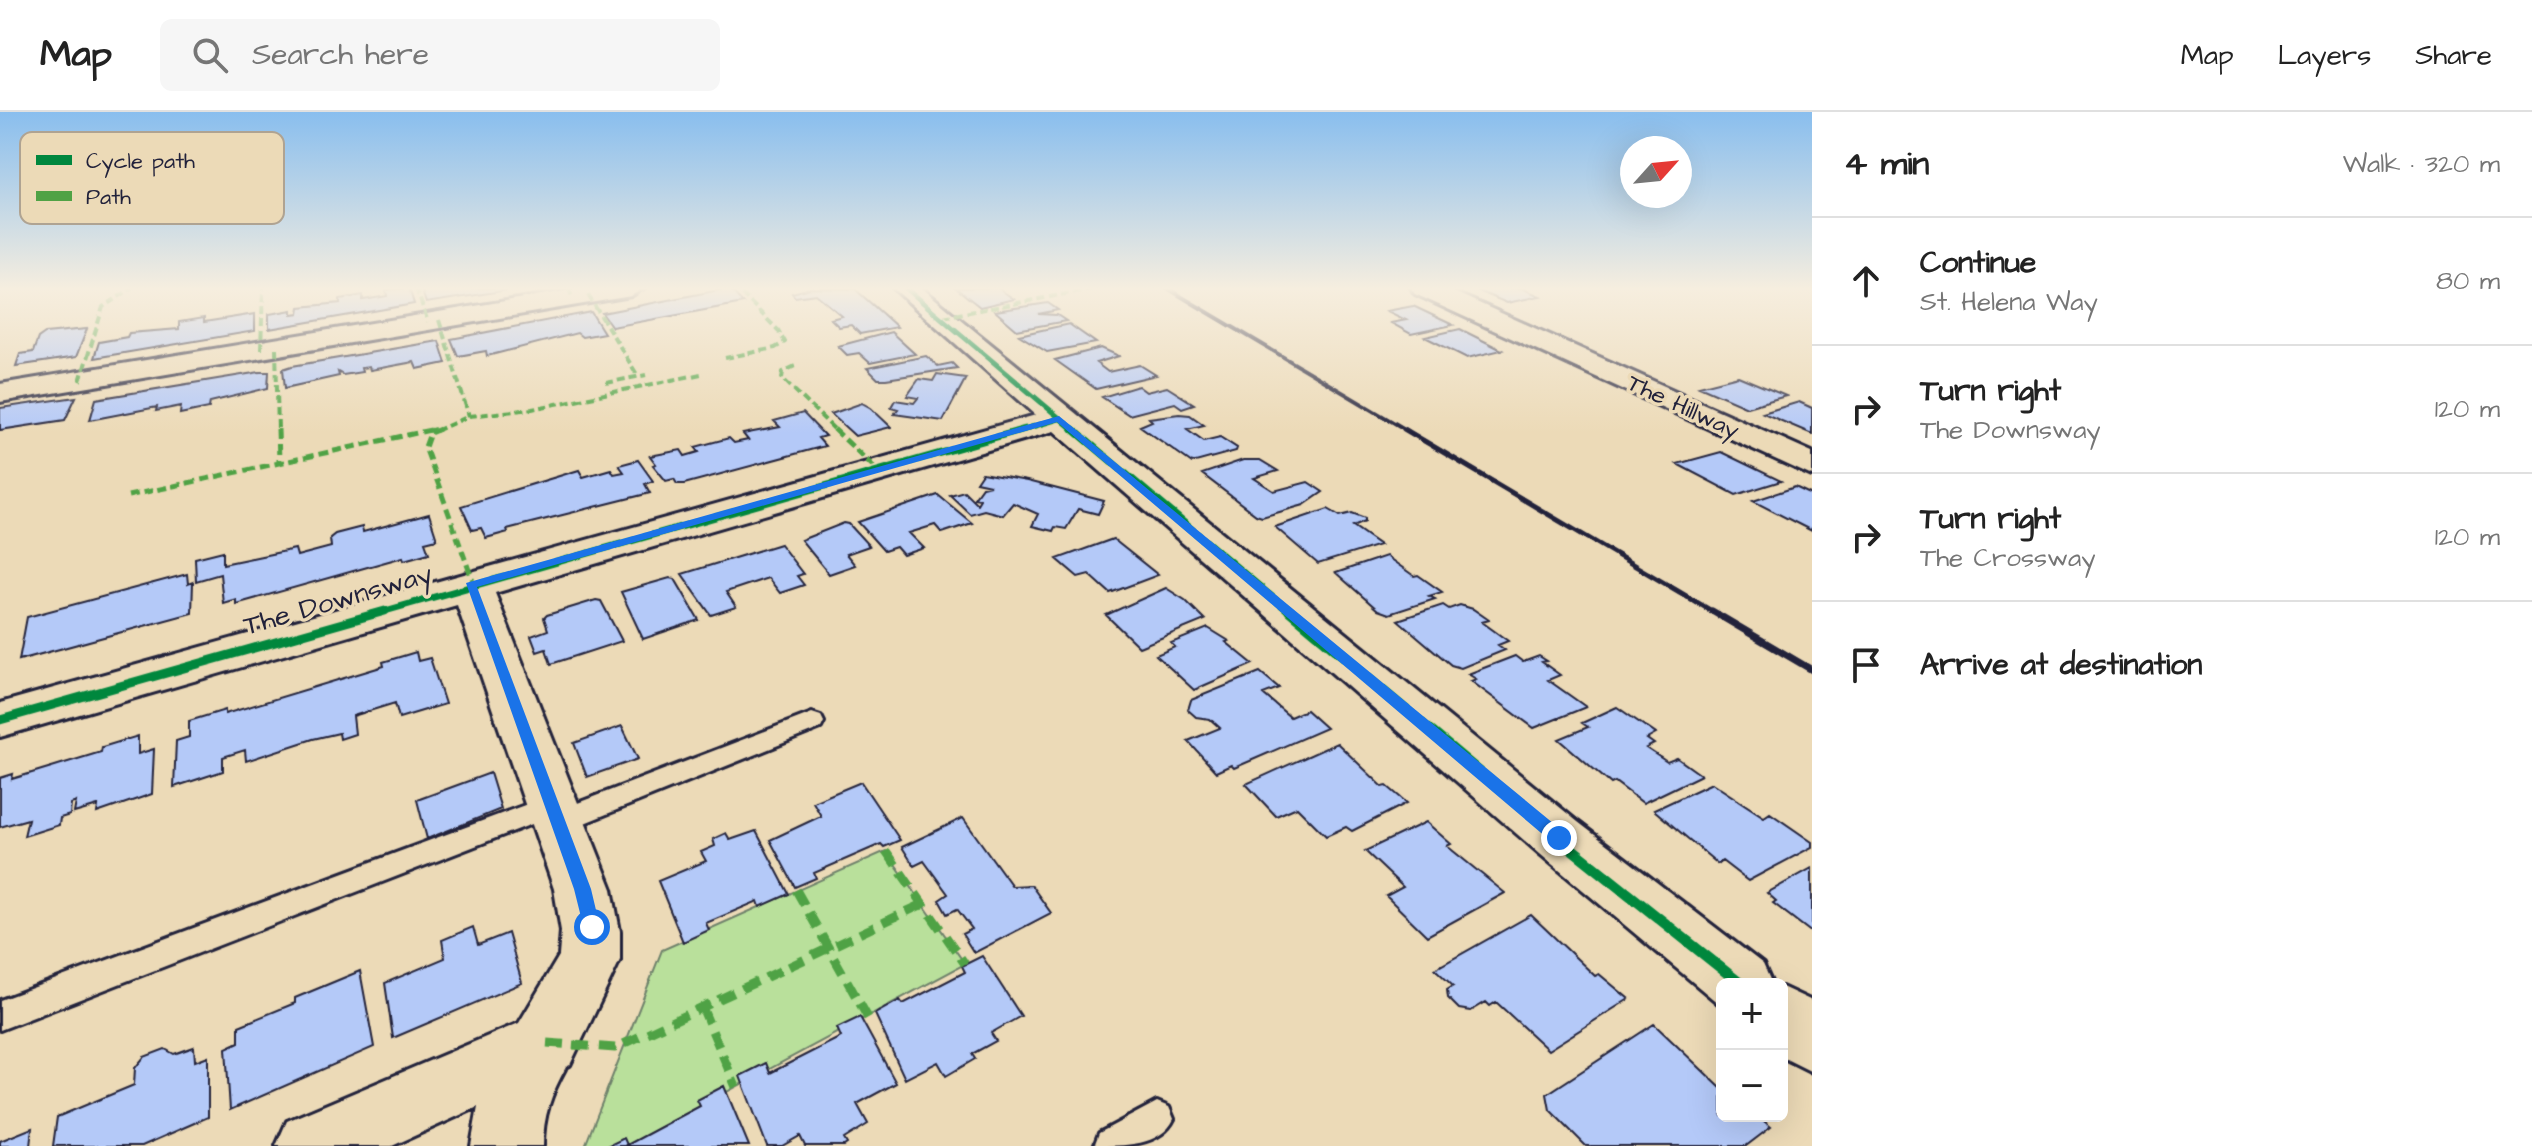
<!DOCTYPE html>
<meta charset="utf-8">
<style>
body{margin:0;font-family:"Architects Daughter",sans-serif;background:#f6f6f6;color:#222}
.controls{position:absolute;right:24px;bottom:24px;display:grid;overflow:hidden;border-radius:12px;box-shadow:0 8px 32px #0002}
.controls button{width:72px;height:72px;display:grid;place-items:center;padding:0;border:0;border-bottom:2px solid #e0e0e0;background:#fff;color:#222;font:40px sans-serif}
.compass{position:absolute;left:1620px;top:24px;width:72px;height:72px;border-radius:50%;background:#fff;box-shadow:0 8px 32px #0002;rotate:63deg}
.stop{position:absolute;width:24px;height:24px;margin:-18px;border:6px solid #1a73e8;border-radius:50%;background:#fff}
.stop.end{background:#1a73e8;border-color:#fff;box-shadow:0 2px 8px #0008}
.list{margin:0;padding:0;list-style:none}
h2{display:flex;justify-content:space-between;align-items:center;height:104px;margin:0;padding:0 32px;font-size:34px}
h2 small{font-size:26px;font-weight:400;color:#767676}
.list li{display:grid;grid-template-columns:52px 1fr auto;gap:24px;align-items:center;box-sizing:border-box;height:128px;padding:0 32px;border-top:2px solid #e0e0e0}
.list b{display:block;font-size:30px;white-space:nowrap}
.list p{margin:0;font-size:26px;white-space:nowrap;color:#767676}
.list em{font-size:26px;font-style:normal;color:#767676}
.icon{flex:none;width:44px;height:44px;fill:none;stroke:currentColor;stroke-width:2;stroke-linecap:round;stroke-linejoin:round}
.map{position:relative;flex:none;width:1812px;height:1034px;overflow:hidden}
header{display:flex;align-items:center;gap:48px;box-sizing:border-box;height:112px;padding:0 40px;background:#fff;border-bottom:2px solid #e0e0e0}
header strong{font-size:38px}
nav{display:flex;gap:44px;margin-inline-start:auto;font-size:28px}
.search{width:560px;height:72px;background:#f6f6f6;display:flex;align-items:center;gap:20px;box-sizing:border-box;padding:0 28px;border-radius:12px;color:#767676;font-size:30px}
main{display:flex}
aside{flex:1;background:#fff}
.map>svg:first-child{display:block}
.green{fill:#b9e09b;stroke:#6e816b;stroke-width:2}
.building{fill:#b4c9f8;stroke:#22223b;stroke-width:2}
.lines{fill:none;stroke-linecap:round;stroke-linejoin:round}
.service-casing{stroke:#22223b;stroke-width:6}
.minor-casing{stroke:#22223b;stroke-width:6}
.service{fill:#ecdab7;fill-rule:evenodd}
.minor{fill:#ecdab7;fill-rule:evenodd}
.rail-far2{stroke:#22223b;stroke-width:4}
.rail-far1{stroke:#22223b;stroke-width:5}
.rail{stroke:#22223b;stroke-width:7}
.quiet-far2{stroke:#50a245;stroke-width:4;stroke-dasharray:8 4;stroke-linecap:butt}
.quiet-far1{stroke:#50a245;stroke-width:5;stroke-dasharray:10 5;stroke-linecap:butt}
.quiet{stroke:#50a245;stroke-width:9;stroke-dasharray:17 9;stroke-linecap:butt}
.cycleway-far3-casing{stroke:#ecdab7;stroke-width:8}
.cycleway-far2-casing{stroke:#ecdab7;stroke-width:11}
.cycleway-far1-casing{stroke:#ecdab7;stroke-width:14}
.cycleway-casing{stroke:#ecdab7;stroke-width:16}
.cycleway-far3{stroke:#00873e;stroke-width:5}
.cycleway-far2{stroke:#00873e;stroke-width:7}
.cycleway-far1{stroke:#00873e;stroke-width:9}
.cycleway{stroke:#00873e;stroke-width:11}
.route{fill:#1a73e8}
.labels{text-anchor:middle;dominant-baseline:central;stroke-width:7;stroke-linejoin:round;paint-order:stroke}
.far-street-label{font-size:24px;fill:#22223b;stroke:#ecdab7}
.street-label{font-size:28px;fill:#22223b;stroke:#ecdab7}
.key{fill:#ecdab7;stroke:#afa392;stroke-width:2}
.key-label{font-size:22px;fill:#22223b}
</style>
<header>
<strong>Map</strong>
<div class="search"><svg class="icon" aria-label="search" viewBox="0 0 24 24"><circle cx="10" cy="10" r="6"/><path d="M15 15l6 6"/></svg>Search here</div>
<nav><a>Map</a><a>Layers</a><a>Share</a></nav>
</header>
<main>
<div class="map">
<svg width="1812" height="1034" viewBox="0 0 1812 1034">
<rect width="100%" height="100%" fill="#ecdab7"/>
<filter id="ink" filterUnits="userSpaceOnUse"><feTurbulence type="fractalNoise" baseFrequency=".0125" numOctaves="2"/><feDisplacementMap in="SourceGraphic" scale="16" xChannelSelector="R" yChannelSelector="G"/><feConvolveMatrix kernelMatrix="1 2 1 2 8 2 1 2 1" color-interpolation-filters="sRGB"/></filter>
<g filter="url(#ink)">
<path class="green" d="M886,739L965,852L626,1034H585L662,838Z"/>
<path class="building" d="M409,176L414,192L269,217V202L292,198V202L299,201L300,195L340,191V187L363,183V188L387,184L386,178Z
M421,176H520L426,191Z
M729,176L743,191L612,215L602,201Z
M810,176L855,177L897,215L860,222L851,213L839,215L831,207L842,204L816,182L795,185L792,181Z
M956,176H998L1014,187L980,195Z
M1471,176H1521L1540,184L1507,191Z
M1048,191L1058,198L1038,202L1057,203L1066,209L1017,218L995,199Z
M1413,194L1453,213L1411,222L1391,211L1406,208L1387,199Z
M591,200L604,221L582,225L577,221L487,244L486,239L458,244L451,227Z
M255,202V219L94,246L99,230L127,225L129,221L179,217V210L204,206V210Z
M1069,212L1096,231L1047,240L1019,223Z
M87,217L76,245L16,254L20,242L33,240L38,226L45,221Z
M1460,217L1502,238L1467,246L1425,225Z
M891,220L915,242L870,251L859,241L847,243L838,234Z
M439,229L446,251L417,257L414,250L370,258L369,255L361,256L362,260L343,263L338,260L339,264L285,276L283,257L292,254Z
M1101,236L1119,244L1096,251L1108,260L1140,253L1156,263L1096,277L1055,248Z
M926,244L938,254L952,251L957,256L886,267H878L867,256Z
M260,260H269L268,276L210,290L209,296L180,302L181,294L156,299L157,295L90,308L96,287Z
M937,262L966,266L943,309L894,302L898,297L891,295L895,288L914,291L918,286L907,284L919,267L933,269Z
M1738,264L1786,284L1747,295L1699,274Z
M1138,274L1146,280L1167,275L1194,292L1182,296L1175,291L1129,303L1102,285Z
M76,285L65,308L0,318V296Z
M1799,290L1812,296V322L1763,301Z
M862,291L871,296L891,315L855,324L831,302Z
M803,301L825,324L818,326L825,334L684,372H677L674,367L666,369L653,353L656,352L650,344L681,338L685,344L699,340L695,335L729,326L734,331L748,328L743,322L780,315L774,309Z
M1179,302L1190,303L1204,313L1187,317L1204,329L1220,325L1237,336L1236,339L1192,351L1140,314L1152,309L1149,306Z
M1721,340L1781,369L1736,383L1677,352Z
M638,348L653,369L645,372L650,381L507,417L508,420L486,426L481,416L472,418L461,394L579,358L583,365L611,357L614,362L624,360L619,353Z
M1243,348H1260L1278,359L1254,366L1274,379L1308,370L1323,380L1304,393L1262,405L1256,403L1202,362Z
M982,361L1027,369L1104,389L1098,402L1078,397L1066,417L1055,415L1053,419L1032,414L1038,402L1013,391L1003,403L984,398L970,402L950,383L964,379L977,392L980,387L974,386L982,375L990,373L976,370Z
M1795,375L1812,383V419L1753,389Z
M938,383L972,411L942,421L935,413L909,421L924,436L903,443L896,435L884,439L858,410Z
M1328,397L1340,404L1352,401L1365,406V409L1353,414L1380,433L1318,452L1275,415Z
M429,402L437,427L425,430L429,441L404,448L403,445L236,492V487L223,491L220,462L196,469L195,446L223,439V452L295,437L297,444L331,435L330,426L335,422L362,415L363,420Z
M844,411L849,412L869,434L846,442L855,453L829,462L801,428Z
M1113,427L1158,463L1110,481L1089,462L1078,465L1057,447Z
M780,432L803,462L797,464L804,473L780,481L768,466L726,480L736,495L711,503L682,462Z
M1386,444L1414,464L1418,463L1442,480L1429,484L1435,487L1389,502L1378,498L1336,461Z
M187,462L188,472L193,470L192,501L19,548L27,505Z
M670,466L675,467L699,508L643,527L621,480Z
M1166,476L1185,488L1205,508L1139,535L1106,503Z
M596,488L601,489L622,529L551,552L546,537L537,540L531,524L548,518L544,506L547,503Z
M1443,493L1449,497L1460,493L1473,497L1489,508L1482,510L1508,529L1498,533L1505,538L1461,556L1451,553L1398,508Z
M1208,516L1229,529L1226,530L1253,552L1194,578L1156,543L1175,535L1171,531Z
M416,540L418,549L430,546L445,592L399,606L395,591L353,604L355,622L340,627L339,621L313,627L246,649L245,638L223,645V659L174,675L176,629L189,625V609L225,598V602L384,554L383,550Z
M1515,544L1523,550L1539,544L1547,549L1542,550L1560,563L1548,568L1586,595L1534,616L1471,569L1476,567L1468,562Z
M1260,560L1279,576L1263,582L1290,605L1306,598L1326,616L1234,656L1231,653L1216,660L1188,629L1220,616L1210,607L1196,605L1188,598L1191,588Z
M1617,595L1656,622L1647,627L1654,632L1646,636L1667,650L1677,646L1701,663L1643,691L1615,670L1611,672L1559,627L1588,615L1582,611Z
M622,614L638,647L587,665L574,631Z
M138,624V642L154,637L152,682L97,701L98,694L74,701L76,690L71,692L70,703L60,706L59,713L24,724L28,707L0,715V666L13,662L12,667L101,640L102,635Z
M1337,631L1383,675L1387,674L1407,691L1352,719L1346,715L1326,724L1297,695L1276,704L1246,672Z
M490,661L501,697L427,727L417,688Z
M861,670L900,728L884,735L881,732L814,761L816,766L795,775L770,728L821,704L813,690Z
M1712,671L1764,705L1770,701L1812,730V735L1748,769L1722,749L1718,752L1654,698Z
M963,706L1012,774L1031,773L1051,801L974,841L962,822L972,817L957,797L947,802L939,788L948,782L924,749L914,754L902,735Z
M1426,710L1451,732L1447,734L1505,781L1427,824L1386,784L1403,775L1365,739Z
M756,719L789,782L760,795L758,789L706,811L709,818L683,830L658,769L706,749L701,740L715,734L713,727L726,721L730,728Z
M1812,756V821L1773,791L1776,789L1767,781Z
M1531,803L1595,864L1599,862L1629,887L1548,938L1496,890L1490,894L1486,890L1471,899L1459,897L1448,886L1447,878L1453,874L1435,857Z
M473,815L478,833L508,821L522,871L393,926L385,871L445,846L442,828Z
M982,844L1021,904L991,921L996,929L972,942L975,947L946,964L938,950L905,967L875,902L900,888L903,892L965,860L962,854Z
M360,859L374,935L230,998L226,936L239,930V914L295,891V886Z
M860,905L896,971L857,992L868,1012L844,1027L847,1032L844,1034H805L800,1024L782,1034H767L740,964L766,951L770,961L841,925L837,916Z
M1654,912L1722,977V1004H1758L1771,1015L1746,1034H1586L1550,998L1547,982Z
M194,935L195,949L208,944V1005L142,1034H53L57,1005L134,973L135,956L144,945L165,937L174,942Z
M724,974L749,1034H608L624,1026L627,1033L700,994L697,988Z
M32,1016L30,1034H0V1029Z"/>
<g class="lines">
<defs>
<path id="service" d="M812,601L821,604L824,610L821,616L567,718L557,721L547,718L545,707L0,918V888L541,687L550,684L559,687L562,697Z
M1157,990L1169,995L1174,1007C1161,1034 1124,1034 1094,1034L1099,1021Z"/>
<path id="minor" d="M584,176H644L631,184L0,290V272Z
M893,176H922L1578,710L1763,852L1772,872H1722V893L1719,892L1540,742L1054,319L495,481L612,777L620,819V848L570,953L566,955C551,982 543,1004 543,1034H471L478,995L392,1034H276L287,1009L519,911L559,844L561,819L554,777L457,493L0,625V591L1036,303Z
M1411,176H1445L1812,340V364L1415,182Z
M1782,875L1812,889V960L1782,945Z"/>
</defs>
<use href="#service" class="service-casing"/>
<use href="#minor" class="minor-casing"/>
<use href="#service" class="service"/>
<use href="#minor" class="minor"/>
<path class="rail-far2" d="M1167,176L1408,319"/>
<path class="rail-far1" d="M1404,317L1715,501"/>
<path class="rail" d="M1712,499L1812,558"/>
<path class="quiet-far2" d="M416,176L428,210
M568,176L573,186
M588,183L638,264
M943,205L1097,176
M439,208L469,304
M276,236L278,319
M261,238L263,176
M725,246L775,236L785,230L778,218L736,176
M795,254L783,260L782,266L836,319
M80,269L103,195L132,176
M606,271L646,263
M428,319L435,317
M436,319L469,304L532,297L701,262"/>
<path class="quiet-far1" d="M278,317L279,349
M440,317L430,321L425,335L474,472
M834,317L877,358
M128,384L435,317"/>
<path class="quiet" d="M886,739L965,852
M796,778L868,906
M702,895L736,975
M547,931L615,936L923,792"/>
<defs>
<path id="cycleway-far3" d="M906,176L1075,319
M1018,319L1059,307"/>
<path id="cycleway-far2" d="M1073,317L1291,501
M378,501L1025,317"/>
<path id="cycleway-far1" d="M1289,499L1570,735
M0,608L385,499"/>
<path id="cycleway" d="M1567,733L1741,872"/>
</defs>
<use href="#cycleway-far3" class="cycleway-far3-casing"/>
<use href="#cycleway-far2" class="cycleway-far2-casing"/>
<use href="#cycleway-far1" class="cycleway-far1-casing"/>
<use href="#cycleway" class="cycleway-casing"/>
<use href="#cycleway-far3" class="cycleway-far3"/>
<use href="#cycleway-far2" class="cycleway-far2"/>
<use href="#cycleway-far1" class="cycleway-far1"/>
<use href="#cycleway" class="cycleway"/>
</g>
</g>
<linearGradient id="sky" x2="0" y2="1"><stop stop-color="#89beee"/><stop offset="0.55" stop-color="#f6eedf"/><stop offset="1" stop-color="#f6eedf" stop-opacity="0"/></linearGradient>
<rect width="1812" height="321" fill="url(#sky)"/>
<path class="route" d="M1059,304L1565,721V731H1553L1057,310L477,475L591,777L600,815L592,823L585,821L574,777L466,471Z"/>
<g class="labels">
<g class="far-street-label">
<text transform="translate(1683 295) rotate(25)">The Hillway</text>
</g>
<g class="street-label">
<text transform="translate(338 488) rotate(-16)">The Downsway</text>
</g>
</g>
<rect x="20" y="20" width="264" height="92" rx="12" class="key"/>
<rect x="36" y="43" width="36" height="10" fill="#00873e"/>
<rect x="36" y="79" width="36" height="10" fill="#50a245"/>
<g class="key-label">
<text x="86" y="56">Cycle path</text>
<text x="86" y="92">Path</text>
</g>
</svg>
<div class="controls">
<button>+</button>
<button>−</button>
</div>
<svg class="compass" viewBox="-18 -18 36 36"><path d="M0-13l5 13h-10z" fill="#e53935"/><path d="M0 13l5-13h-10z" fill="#767676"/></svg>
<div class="stop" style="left:592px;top:815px"></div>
<div class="stop end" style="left:1559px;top:726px"></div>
</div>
<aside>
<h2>4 min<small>Walk · 320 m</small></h2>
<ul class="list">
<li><svg class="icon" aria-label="ahead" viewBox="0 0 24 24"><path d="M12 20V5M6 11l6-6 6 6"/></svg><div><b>Continue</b><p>St. Helena Way</p></div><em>80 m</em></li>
<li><svg class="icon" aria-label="right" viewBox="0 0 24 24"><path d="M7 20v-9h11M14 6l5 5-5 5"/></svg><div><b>Turn right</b><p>The Downsway</p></div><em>120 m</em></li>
<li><svg class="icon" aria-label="right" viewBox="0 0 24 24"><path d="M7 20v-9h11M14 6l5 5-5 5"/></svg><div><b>Turn right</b><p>The Crossway</p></div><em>120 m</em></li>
<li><svg class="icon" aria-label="arrive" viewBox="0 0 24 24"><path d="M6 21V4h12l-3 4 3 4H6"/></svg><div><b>Arrive at destination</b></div></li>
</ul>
</aside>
</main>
